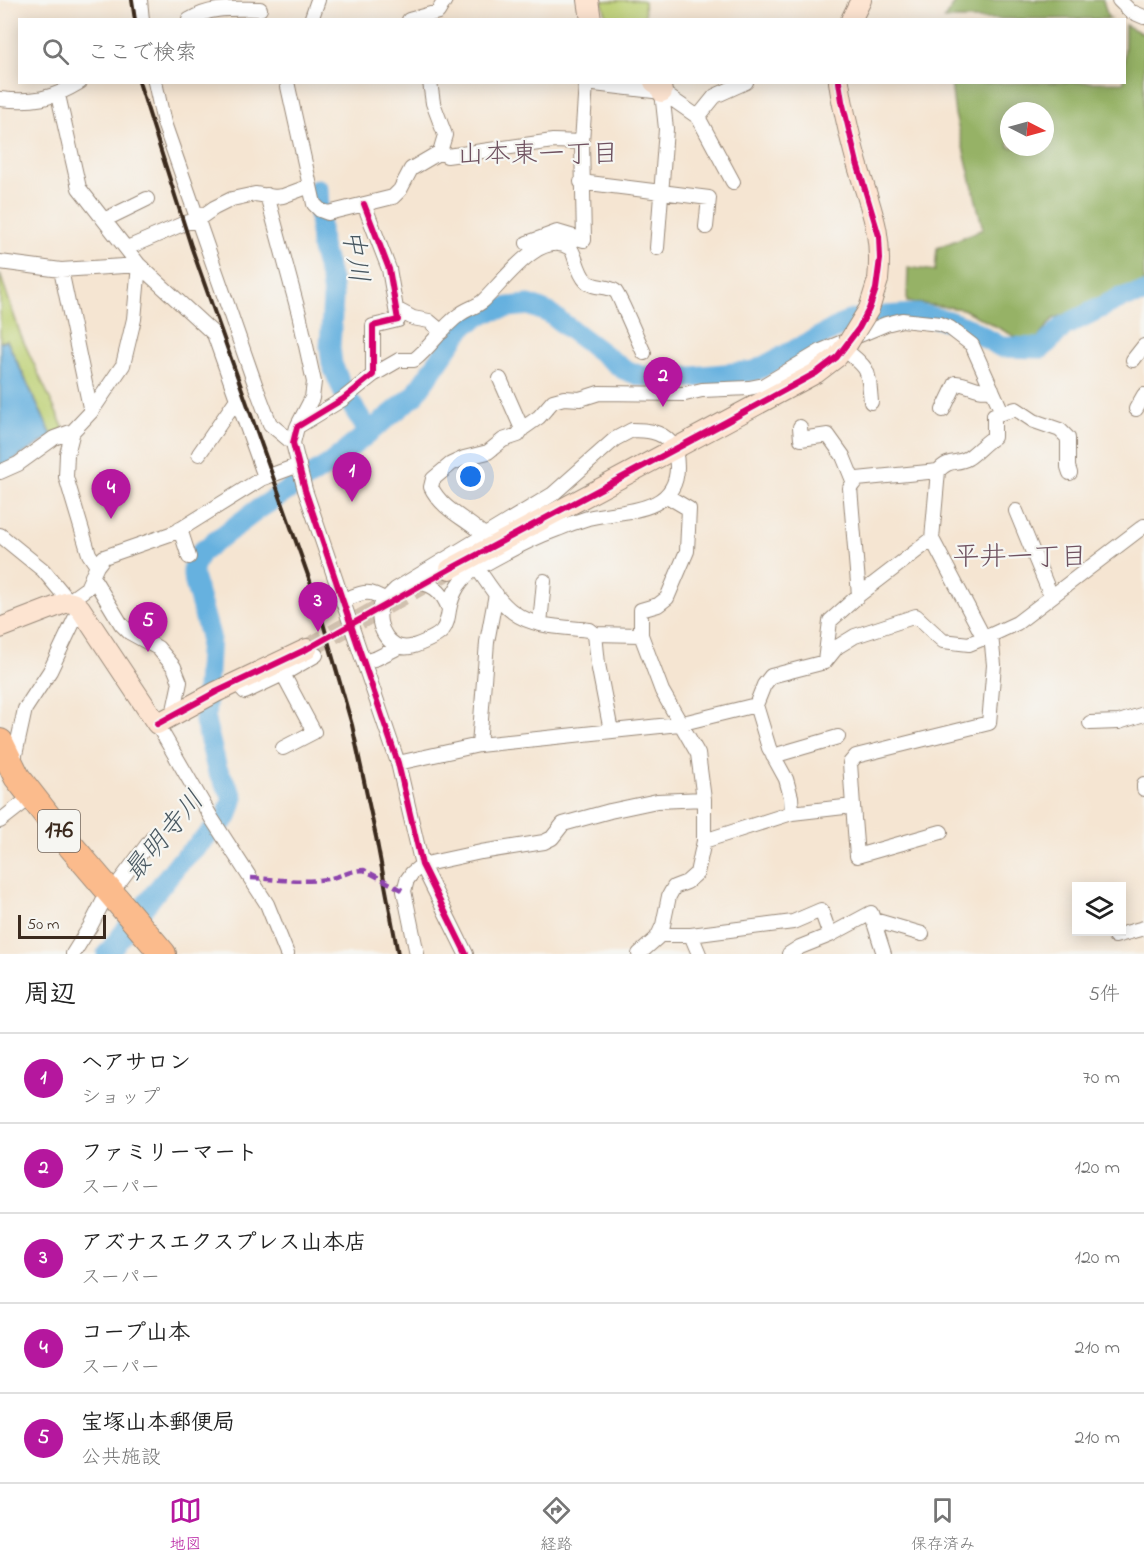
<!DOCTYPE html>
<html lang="ja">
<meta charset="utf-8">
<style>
body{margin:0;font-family:"Indie Flower","Klee One",sans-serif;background:#f2f2f2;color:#222}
.controls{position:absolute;right:18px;bottom:18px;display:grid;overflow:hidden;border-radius:0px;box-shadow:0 3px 15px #0003}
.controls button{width:54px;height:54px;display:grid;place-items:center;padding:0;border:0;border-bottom:2px solid #e0e0e0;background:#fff;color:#222;font:30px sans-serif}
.compass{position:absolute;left:1000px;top:102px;width:54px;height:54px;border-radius:50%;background:#fff;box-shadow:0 3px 15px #0003;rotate:96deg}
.scale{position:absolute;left:18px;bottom:15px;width:88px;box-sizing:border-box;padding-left:6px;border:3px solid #3b2a1e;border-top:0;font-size:16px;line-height:21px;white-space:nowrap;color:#3b2a1e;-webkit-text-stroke:4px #f6f6f2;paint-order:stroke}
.you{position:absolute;left:471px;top:477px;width:21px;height:21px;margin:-15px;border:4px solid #fff;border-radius:50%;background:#1a73e8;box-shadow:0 0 0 9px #1a73e833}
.badge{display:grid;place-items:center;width:39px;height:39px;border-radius:50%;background:#b5179e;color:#fff;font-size:20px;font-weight:700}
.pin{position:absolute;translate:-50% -50px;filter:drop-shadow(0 2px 3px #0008)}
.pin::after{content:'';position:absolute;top:32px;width:21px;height:18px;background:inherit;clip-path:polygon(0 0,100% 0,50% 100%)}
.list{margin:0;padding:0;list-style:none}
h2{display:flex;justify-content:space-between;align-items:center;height:78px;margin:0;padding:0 24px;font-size:26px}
h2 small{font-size:20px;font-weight:400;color:#767676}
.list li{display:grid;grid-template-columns:39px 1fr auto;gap:18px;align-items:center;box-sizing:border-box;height:90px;padding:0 24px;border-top:2px solid #e0e0e0}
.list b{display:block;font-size:22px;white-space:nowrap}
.list p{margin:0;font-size:20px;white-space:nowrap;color:#767676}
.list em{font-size:20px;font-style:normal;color:#767676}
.icon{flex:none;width:33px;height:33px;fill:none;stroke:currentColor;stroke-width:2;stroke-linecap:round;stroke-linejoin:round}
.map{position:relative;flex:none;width:1144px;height:954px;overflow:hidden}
.search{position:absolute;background:#fff;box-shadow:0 3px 15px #0003;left:18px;right:18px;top:18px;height:66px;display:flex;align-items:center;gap:15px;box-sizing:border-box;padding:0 21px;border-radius:0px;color:#767676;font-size:22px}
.sheet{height:528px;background:#fff}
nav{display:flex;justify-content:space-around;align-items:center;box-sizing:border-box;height:84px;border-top:2px solid #e0e0e0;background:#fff;font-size:16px;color:#767676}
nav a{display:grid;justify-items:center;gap:3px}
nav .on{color:#b5179e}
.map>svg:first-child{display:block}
.green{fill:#bdd074;stroke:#7c7d49;stroke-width:1.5}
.forest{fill:#96b266;stroke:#686e42;stroke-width:1.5;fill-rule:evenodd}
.water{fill:#66b1df;stroke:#506e7e;stroke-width:1.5}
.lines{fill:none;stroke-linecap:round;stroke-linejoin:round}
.river{stroke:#66b1df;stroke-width:21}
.secondary-tunnel{stroke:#d0c0ae;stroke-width:20;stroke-dasharray:20 10;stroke-linecap:butt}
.street-casing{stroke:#988878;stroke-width:16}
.secondary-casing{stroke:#988878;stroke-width:22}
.highway-casing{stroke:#988878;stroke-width:28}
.street{stroke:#fff;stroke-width:14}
.secondary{stroke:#fde4d1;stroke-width:20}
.highway{stroke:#fbbb8c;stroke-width:26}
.rail{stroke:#3b2a1e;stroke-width:4}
.secondary-bridge-casing{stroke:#988878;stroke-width:22;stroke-linecap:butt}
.secondary-bridge{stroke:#fde4d1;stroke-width:20}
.quiet{stroke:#8e44ad;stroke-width:4.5;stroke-dasharray:9 4.5;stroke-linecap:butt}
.cycleway-casing{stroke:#f6f6f2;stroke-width:10}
.cycleway{stroke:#d6006c;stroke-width:6}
.labels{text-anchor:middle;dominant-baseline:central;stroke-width:4.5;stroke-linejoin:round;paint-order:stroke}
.shield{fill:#f6f6f2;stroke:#73675e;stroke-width:1.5}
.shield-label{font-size:24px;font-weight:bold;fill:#3b2a1e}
.neighbourhood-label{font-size:27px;fill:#6f5260;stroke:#f6f6f2}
.water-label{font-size:27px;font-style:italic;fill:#4a5962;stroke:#f6f6f2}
</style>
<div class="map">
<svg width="1144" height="954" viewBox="0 0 1144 954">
<rect width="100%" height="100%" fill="#f6f6f2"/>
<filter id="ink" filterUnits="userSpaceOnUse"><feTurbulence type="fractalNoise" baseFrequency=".0167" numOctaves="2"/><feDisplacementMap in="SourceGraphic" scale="12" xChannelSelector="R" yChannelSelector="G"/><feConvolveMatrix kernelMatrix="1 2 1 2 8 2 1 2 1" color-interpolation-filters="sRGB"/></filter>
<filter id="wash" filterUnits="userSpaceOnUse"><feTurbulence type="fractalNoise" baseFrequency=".008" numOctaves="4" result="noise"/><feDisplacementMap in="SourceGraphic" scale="24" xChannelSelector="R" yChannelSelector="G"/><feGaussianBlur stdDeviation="1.35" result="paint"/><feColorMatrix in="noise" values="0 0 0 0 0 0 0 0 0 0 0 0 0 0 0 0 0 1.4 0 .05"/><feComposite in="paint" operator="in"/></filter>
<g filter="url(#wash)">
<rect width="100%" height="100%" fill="#f5e5d2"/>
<path class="green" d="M640,0L644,1L645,18L650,19H607L602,1Z
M0,274L21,336L64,429L52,435L7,340L0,342Z"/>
<path class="forest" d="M957,0H1103L1108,18L1112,19H944Z
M1125,25L1144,34V286L1053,319L1038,338L1027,343L963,309L907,302L908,267L935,271L937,248L983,229L955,114L951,83L1124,82ZM1009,111H1045V147H1009Z"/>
<path class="water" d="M7,341L52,436L0,469V343Z"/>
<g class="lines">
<path class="river" d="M318,189L321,246L331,280L333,297L330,347L332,364L344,393L369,432
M107,954L177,865L227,817L233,797L217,769L205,721L210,636L193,576V568L200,553L257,510L331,463L414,396L463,326L486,312L509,307L529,305L549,313L623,369L641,376L693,377L755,371L851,320L885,316L917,314L945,320L970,329L1001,347L1042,348L1064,326L1120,298L1144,293"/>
</g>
</g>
<g filter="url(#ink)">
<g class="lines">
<path class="secondary-tunnel" d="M307,649L450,569"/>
<defs>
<path id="street" d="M140,0L142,20
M1119,0L1130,11L1144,17
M189,20C211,6 234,9 260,9
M311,20L318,0
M409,20L438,12L445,0
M155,82L164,123L256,387L270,424L293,443
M287,82L314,204L320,210L328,213L393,197L400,190L411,169L440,152L447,156L553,141L582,142L586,83L662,92L698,117L733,182
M430,82L433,103L445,135L440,152
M58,95L79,188L139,265L214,334L237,399L199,454
M0,99C33,103 52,99 80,82
M698,117L715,96L746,82
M581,182L709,198L706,227
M267,195L299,314L314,382L312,398L298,425
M364,204L389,269L398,320L373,326V375L343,399L297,427L293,443L305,490L398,763L422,865L466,954
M104,220L147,199
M527,243L557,232L584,240L582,142
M127,248L185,223L197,220L214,208L232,199L255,194L275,197L283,196L310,186
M657,248L666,129L662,92
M0,262L61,270L139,265L134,319L123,365L91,412L61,270
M396,309L413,318L429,321L442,332
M844,349C870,370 868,368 871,402
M1133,360L1144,346
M373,375L399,360H414C431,347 442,327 459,315C466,309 476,307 483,301C502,284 539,228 570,248C575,252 577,272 586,281C594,289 607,285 615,291C618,293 640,345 644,353
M500,379L522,429L539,417L553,401L564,398L580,399L599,393L685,394L702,390L749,388L764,385L821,351L886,324L902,320L940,324L950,328L972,345L1002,412
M237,399L265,477
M1136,409L1144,395
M943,410L956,383C971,384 974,392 992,389
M91,412L73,431L67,454L66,477L89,554L97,566
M800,427L801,439L828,435L843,456L854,483
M632,430C646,430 660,431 670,442C676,449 677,458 677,467C677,515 620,510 588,518C578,521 567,525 558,529C530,539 502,554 476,569C461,577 452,593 449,610C448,617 447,625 442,631C436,638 422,643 414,646C391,654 374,627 381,606C384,600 391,594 396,589L553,494L615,439Z
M0,472L18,464L54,438L73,431
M1016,511L1051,596
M180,529L189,557
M0,535L43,570L69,601L87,588L97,566L104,557L176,532L261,479L299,465
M485,536C467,519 442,510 431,487L433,479L451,464L464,458L488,452L503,440L518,435L522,429
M477,568C488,583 498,601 513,612C534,628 565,627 590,630L595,634L598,664L611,731
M92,576L121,624L129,632L158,648L174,667L180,682L173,715
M410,582C431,582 442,590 449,609
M859,595L850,488L857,479L938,471
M343,600C362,593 368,588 385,600
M540,624L544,581
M595,634L641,635
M984,638L932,539L938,471C950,458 956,465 968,458C976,453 984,443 994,437V415L1016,409L1034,421L1060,430L1068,438V467L1070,473
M825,661L830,621L859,595L932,539
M364,662L377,658L399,647
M283,674L314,732L283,748
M236,682L245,692L283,674L316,655
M756,705L769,748L786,779L791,797L792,813
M1090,723L1119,722L1144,714
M157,724L212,819L267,904L287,954
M479,745L487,642L496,594
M773,756L838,737
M398,763L479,745L679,724L756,705L764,685L771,676L825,662L837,647L855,636L916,616L943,641L969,644L991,635L1017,623L1144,526
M13,764L25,709L50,671L80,608
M1144,784V789
M853,806L850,763L856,756L989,723L994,665L991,635
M0,821L32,796
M704,841L792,813L853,806L857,856L941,832
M111,893L153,837
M874,920L922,934
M658,935H691L793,922L821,910L830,935L871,913L884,954
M691,935L699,954
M1115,936L1144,928
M73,954L91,925L109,890
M417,954L404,891L407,880L412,873L422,865L435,862L481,852L544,842L552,838L563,824L610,811L657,801L704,799
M639,954L657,938L663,925L669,896L674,887L687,882L697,873L704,841V799L698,754L662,691L641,635V610L658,605L667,598L687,551L689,509L667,496
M789,954L800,947L830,935"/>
<path id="secondary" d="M588,0L591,20
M851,20L861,0
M654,82L661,86L662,92
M839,82C843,110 850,137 857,163C870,208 883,231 878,280
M450,569L816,373L837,357L848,343
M0,628L65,603C71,601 75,604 80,608L157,724L216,692L307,649"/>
<path id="highway" d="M0,742L17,777L70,845L163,954"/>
</defs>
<use href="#street" class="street-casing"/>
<use href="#secondary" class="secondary-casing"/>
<use href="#highway" class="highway-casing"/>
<use href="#street" class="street"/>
<use href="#secondary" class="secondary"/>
<use href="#highway" class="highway"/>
<path class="rail" d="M132,0L135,20
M139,82L191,246L315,595L352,725L376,837L398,954"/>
<defs>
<path id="secondary-bridge" d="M848,343L869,309L878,280"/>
</defs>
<use href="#secondary-bridge" class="secondary-bridge-casing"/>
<use href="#secondary-bridge" class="secondary-bridge"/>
<path class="quiet" d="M251,878C276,879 302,883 327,879C340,877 351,870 364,870L404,891"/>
<defs>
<path id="cycleway" d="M364,204L389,269L398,320L373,326V375L343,399L297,427L293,443L305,490L398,763L422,865L466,954
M157,724L216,692L307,649L450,569L726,422L816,373L837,357L859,328L869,309L876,289L880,259L879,236L857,163L842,101L839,82"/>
</defs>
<use href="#cycleway" class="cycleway-casing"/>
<use href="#cycleway" class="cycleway"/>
</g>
</g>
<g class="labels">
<rect class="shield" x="38" y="810" width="42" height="42" rx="4.5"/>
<g class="shield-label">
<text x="59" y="831">176</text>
</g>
<g class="neighbourhood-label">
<text x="538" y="155">山本東一丁目</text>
<text x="1020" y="558">平井一丁目</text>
</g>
<g class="water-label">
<text transform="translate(354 256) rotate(82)">中川</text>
<text transform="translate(165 837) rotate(-50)">最明寺川</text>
</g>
</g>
</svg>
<div class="controls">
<button><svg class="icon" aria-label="layers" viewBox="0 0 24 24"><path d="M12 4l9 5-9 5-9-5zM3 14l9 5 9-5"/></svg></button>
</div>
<svg class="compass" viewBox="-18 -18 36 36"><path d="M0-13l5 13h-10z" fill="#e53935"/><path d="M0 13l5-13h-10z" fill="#767676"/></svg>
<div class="scale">50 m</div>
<div class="you"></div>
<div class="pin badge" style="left:352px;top:502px">1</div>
<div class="pin badge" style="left:663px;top:407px">2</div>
<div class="pin badge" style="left:318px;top:632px">3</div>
<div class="pin badge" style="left:111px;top:519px">4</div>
<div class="pin badge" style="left:148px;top:652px">5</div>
<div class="search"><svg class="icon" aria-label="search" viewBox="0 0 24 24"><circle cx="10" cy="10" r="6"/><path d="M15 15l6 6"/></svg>ここで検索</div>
</div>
<section class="sheet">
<h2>周辺<small>5件</small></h2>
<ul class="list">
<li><span class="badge">1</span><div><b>ヘアサロン</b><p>ショップ</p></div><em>70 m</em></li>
<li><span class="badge">2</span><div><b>ファミリーマート</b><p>スーパー</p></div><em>120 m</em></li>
<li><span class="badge">3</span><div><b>アズナスエクスプレス山本店</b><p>スーパー</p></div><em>120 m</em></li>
<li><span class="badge">4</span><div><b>コープ山本</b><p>スーパー</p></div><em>210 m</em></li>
<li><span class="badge">5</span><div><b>宝塚山本郵便局</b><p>公共施設</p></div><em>210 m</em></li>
</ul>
</section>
<nav>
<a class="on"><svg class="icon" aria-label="map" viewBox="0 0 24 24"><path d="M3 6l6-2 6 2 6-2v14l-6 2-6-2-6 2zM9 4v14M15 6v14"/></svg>地図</a>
<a><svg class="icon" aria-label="directions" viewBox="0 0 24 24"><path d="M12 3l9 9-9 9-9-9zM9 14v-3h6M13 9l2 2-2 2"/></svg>経路</a>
<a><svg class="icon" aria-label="saved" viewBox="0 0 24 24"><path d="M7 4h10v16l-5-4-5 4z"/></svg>保存済み</a>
</nav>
